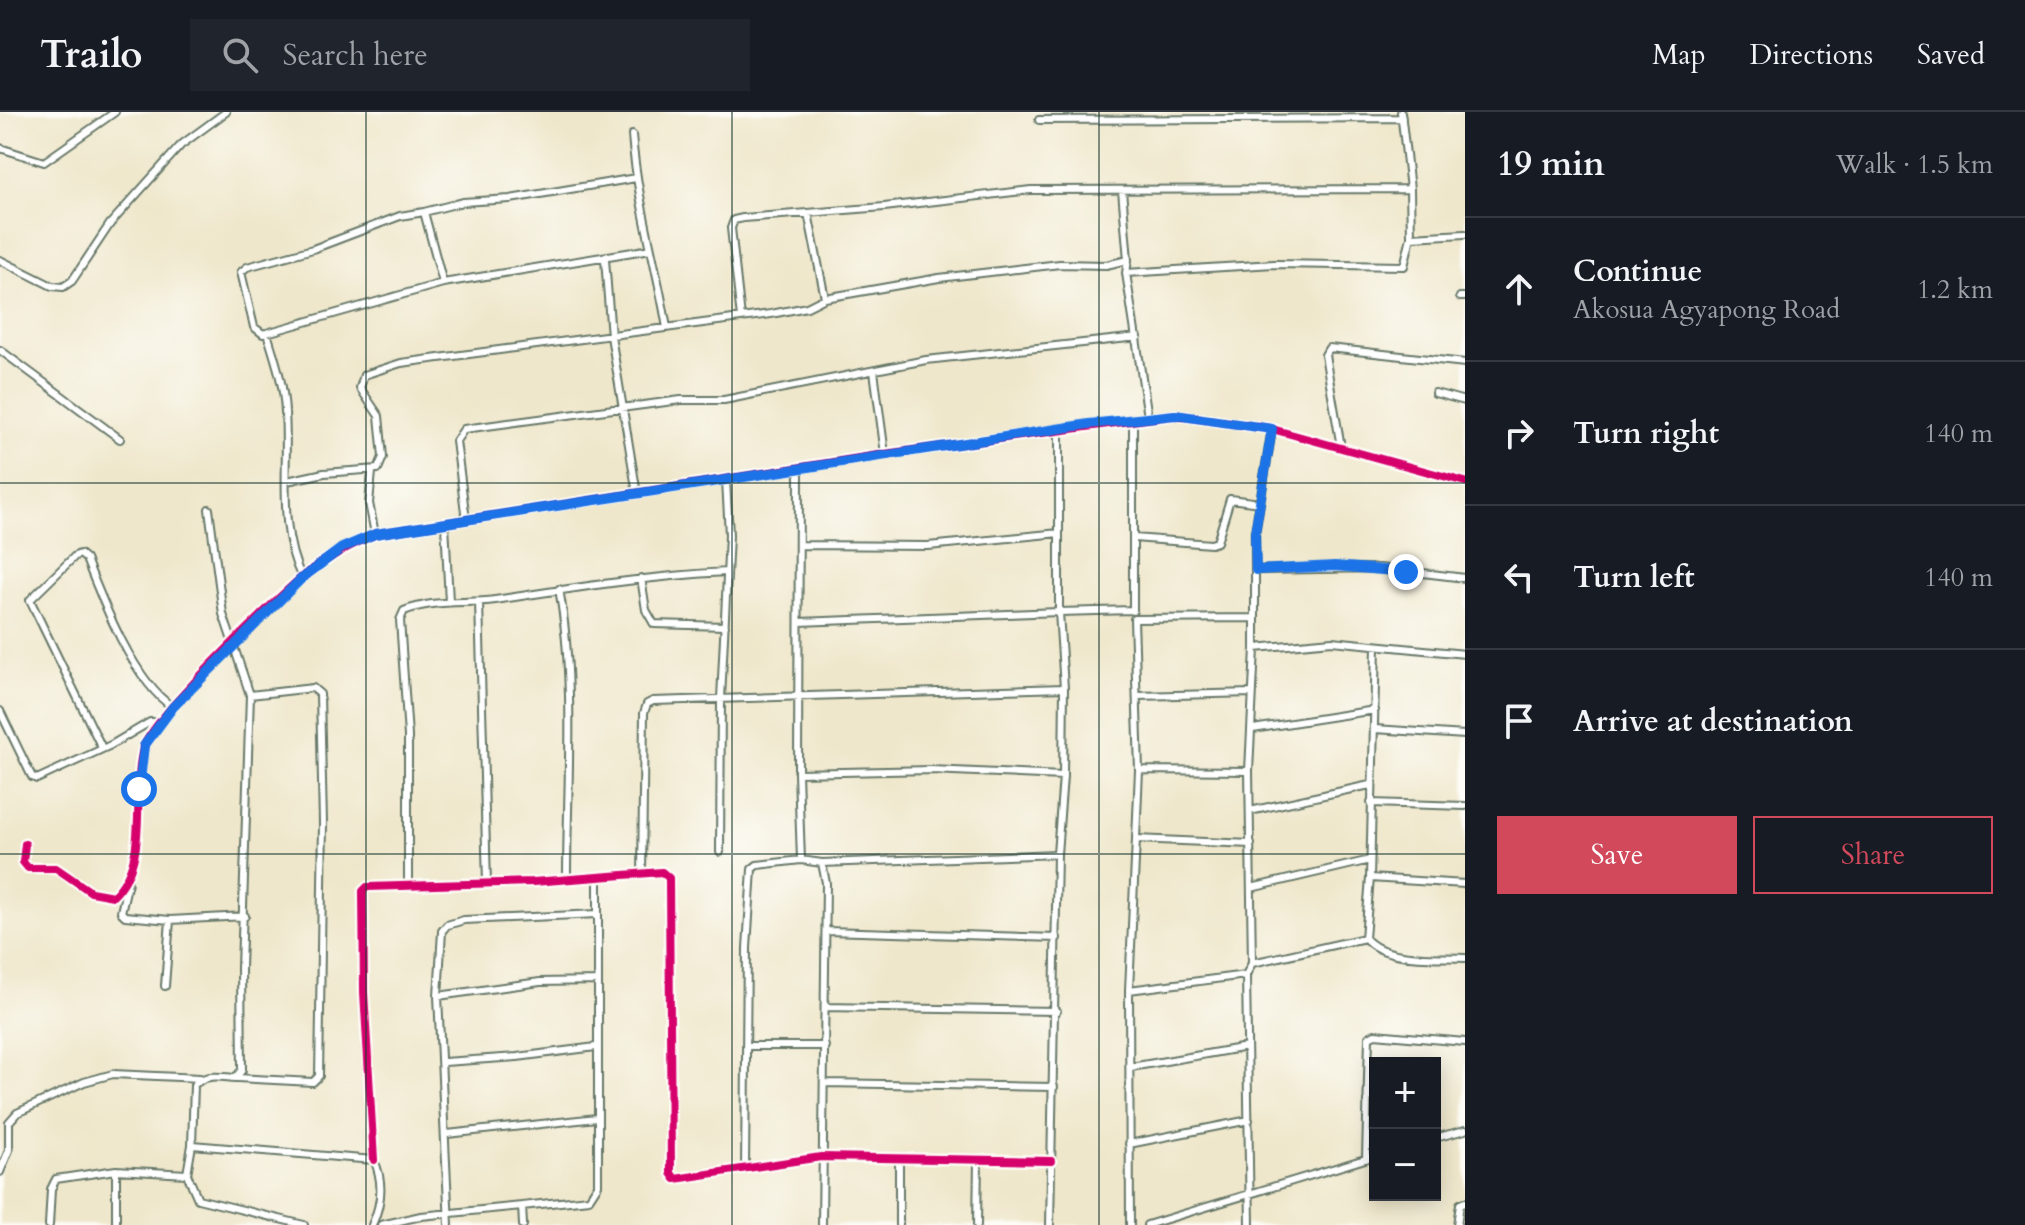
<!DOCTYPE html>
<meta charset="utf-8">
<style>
body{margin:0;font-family:Cardo,serif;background:#20242c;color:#f1f3f6}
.controls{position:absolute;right:24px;bottom:24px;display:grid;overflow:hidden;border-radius:0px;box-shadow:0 4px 20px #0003}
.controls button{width:72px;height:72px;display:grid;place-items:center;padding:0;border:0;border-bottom:2px solid #363941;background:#171b24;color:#f1f3f6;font:40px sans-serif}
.stop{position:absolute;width:24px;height:24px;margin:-18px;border:6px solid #1a73e8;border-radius:50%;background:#fff}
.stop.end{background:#1a73e8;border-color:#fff;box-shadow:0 2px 8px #0008}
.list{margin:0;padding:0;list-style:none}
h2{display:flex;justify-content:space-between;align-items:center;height:104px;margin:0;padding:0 32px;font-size:34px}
h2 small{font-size:26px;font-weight:400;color:#9ea1a6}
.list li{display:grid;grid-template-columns:52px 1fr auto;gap:24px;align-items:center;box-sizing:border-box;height:144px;padding:0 32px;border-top:2px solid #363941}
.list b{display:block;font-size:30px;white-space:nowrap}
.list p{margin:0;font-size:26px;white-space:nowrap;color:#9ea1a6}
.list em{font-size:26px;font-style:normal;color:#9ea1a6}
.actions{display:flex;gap:16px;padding:24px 32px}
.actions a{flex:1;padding:18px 0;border:2px solid #d1495b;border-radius:0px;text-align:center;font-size:28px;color:#d1495b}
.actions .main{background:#d1495b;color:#fff}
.icon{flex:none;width:44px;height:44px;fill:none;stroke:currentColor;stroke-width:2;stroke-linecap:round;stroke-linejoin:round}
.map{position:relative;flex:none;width:1465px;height:1113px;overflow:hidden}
header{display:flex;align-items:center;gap:48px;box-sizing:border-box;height:112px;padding:0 40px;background:#171b24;border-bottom:2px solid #363941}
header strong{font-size:38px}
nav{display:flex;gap:44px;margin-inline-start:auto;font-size:28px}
.search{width:560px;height:72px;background:#20242c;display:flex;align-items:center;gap:20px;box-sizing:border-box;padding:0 28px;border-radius:0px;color:#9ea1a6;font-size:30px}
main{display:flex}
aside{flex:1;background:#171b24}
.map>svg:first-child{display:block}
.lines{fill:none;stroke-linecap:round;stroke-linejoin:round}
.street-casing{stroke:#687869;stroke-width:10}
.street{stroke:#fff;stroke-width:6}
.cycleway-casing{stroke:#fdfcf7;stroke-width:13}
.cycleway{stroke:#d6006c;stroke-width:8}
.route{stroke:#1a73e8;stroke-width:10}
.grid{fill:none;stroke:#1f3d34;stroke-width:2;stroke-opacity:0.55}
</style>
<header>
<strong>Trailo</strong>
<div class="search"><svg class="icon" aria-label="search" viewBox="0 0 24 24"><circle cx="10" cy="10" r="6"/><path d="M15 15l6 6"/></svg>Search here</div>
<nav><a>Map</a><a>Directions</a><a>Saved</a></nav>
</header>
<main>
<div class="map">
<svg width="1465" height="1113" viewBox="0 0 1465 1113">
<rect width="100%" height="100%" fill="#fdfcf7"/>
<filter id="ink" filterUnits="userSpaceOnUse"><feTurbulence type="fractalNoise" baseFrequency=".0125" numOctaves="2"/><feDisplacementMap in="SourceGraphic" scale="16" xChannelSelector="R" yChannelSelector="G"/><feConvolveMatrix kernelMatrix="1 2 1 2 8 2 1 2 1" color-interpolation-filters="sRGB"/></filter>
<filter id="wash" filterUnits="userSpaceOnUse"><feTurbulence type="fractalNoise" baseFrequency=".006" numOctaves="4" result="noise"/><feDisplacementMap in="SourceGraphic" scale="32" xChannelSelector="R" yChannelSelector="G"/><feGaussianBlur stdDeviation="1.8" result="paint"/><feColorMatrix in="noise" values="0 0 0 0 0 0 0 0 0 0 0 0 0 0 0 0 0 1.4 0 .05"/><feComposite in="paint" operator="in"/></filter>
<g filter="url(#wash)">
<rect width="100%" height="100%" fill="#efe7cb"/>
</g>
<g filter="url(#ink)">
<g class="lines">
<defs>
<path id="street" d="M1401,0L1410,77
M1039,8L1402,6
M632,23C637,89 656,151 667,216
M0,36L44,50L115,0
M1122,78L1128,148L1126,161L1148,305
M424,100L463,90L510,87L636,66
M808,101L825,186
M1411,125L1465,122
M605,147L611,224L637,382
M0,148L52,174L63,175L72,169L110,112L181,33L226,0
M443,171L424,100L400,104L313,137L247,155L241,160L254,215L263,222L443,171L651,137
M1460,185H1465
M741,206L731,116L734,108L743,106L884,95L1031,78L1410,77L1411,125L1404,154L1274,152L1126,161
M267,221C275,247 284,273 285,300C289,355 277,416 302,466
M0,238L120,327
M874,259L885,342
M1435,281L1465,289
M1133,307V499
M1059,317V500L1133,498
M1341,335L1325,243L1329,236L1465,251
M799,357L798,661L801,748L822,751L826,771L822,1113
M372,360L369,391L375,422
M287,369L324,361L378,357L383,345L379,304L360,276L364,263L401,251L771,202L807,195L825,186L939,166L1060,152L1106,153L1128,148
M209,397L223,502L250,583L241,856L242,958L235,966C220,965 206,961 194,973L192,1033L187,1062L198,1087L304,1113
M466,408L456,329L464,317L681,288H724L926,248L1138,225
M445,411L449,490
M1134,426L1211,432L1217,430L1230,387L1260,391
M799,433L928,434L1059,421
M1256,458L1380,456L1465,466
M641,466L646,498L654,512L725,514
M559,477C576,568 567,673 567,766
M479,490L487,771
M799,510L1059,500L1064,576L1063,664L1057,742L1050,1113
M1376,534L1370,766L1365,826C1385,850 1436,844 1465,846
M1255,536L1332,529L1465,542
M1138,584L1252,581
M0,599L32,665L37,667L111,633L150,610H159
M1253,617L1375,598
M1375,617L1465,623
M102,636L30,488L75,444L80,442L86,447C102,488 135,572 173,595
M1139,658L1249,659
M798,661L931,658L1063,664
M1371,691L1465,694
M1250,699L1370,673
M25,732L23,750L28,756H56L91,780L113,784C151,748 131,684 143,637C151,607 272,491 301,466C324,447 348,434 375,422L885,342L1175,303L1272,317L1465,370
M1251,732L1136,727L1139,658L1134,507L1254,506
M720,740L721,587L729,423L726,368
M822,751L1057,742
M642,762L644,601L647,592L653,589L1064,576
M1370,766L1465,772
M128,770L121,800L125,804L170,808L245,804
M408,773V624L400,508L404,499C434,487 465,492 495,488C573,476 649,464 727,460
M1251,776L1370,748
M827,819L1057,826
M1252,851L1365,826
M165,874L170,808
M1129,878L1246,863
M438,884L540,870L597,869
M825,895L1057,899
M748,934H825
M444,950L517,945L596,935
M1131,955L1247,935
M237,966L313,970L319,964L323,711L320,582L313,576L250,583
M825,971L1054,975
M447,1022L597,1006
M1435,1026L1465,1018
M1129,1032L1249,1008
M192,1033L374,1048C384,1070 382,1091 372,1113
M1366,1047L1369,925L1375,922L1465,930
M374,1048L364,880L363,779L367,775L533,770L662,760L669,766L671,1061L675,1067L821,1045L1051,1049
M745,1057L747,836L752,757L757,753L801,748
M0,1060L9,1038V1010L17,1001L84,970L113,962L200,966
M49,1113L51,1077L56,1067L116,1058
M116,1113V1058L187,1062
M381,1113L421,1104L522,1094
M449,1113L438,884L442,819L447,813L464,808L598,802
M523,1113L522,1094L589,1087L598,1073V764
M899,1113V1048
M977,1113L978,1048
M1130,1113L1129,878L1136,727
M1147,1113L1375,1044
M1250,1113L1246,863L1252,851L1249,659L1255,536V421L1272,317
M1457,1113L1460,1092L1465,1090"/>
</defs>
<use href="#street" class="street-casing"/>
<use href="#street" class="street"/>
<defs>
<path id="cycleway" d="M25,732L23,750L28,756H56L91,780L113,784C151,748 131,684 143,637C151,607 272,491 301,466C324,447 348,434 375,422L885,342L1175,303L1272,317L1465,370
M374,1048L364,880L363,779L367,775L533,770L662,760L669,766L671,1061L675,1067L821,1045L1051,1049"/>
</defs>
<use href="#cycleway" class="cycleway-casing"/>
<use href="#cycleway" class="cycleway"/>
</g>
</g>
<g class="lines" filter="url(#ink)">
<path class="route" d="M139,677L144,634L173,595L302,466L342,436L375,422L1089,312L1175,303L1272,317L1255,421L1256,458L1335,454L1406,460"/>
</g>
<path class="grid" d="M366,0V1113M732,0V1113M1099,0V1113M0,371H1465M0,742H1465"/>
</svg>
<div class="controls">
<button>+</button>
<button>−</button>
</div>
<div class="stop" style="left:139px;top:677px"></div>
<div class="stop end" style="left:1406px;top:460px"></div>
</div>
<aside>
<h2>19 min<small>Walk · 1.5 km</small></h2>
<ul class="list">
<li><svg class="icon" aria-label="ahead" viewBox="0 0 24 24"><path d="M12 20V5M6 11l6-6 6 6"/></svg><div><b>Continue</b><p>Akosua Agyapong Road</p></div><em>1.2 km</em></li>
<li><svg class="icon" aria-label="right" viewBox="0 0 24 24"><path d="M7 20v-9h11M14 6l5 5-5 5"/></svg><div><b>Turn right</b></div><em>140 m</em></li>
<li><svg class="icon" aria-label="left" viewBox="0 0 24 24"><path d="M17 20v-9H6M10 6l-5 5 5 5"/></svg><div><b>Turn left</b></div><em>140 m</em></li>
<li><svg class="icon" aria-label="arrive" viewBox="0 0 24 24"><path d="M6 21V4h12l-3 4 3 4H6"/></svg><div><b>Arrive at destination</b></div></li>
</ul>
<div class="actions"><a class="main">Save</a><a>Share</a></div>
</aside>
</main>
